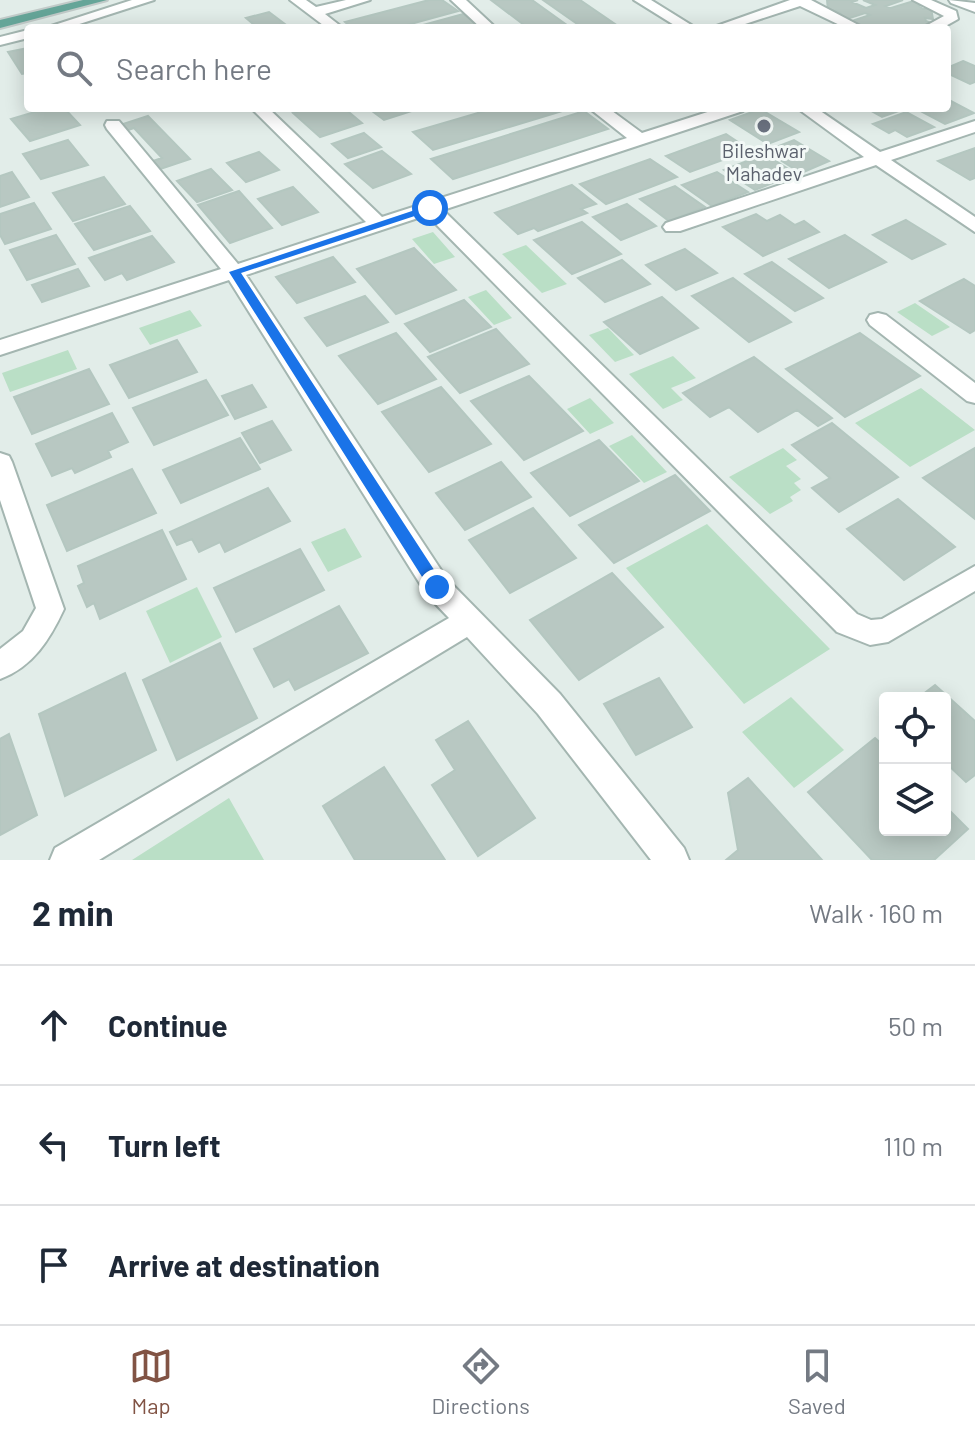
<!DOCTYPE html>
<meta charset="utf-8">
<style>
body{margin:0;font-family:Barlow,sans-serif;background:#f2f2f3;color:#1f2937}
.controls{position:absolute;right:24px;bottom:24px;display:grid;overflow:hidden;border-radius:8px;box-shadow:0 4px 20px #0003}
.controls button{width:72px;height:72px;display:grid;place-items:center;padding:0;border:0;border-bottom:2px solid #e0e1e3;background:#fff;color:#1f2937;font:40px sans-serif}
.stop{position:absolute;width:24px;height:24px;margin:-18px;border:6px solid #1a73e8;border-radius:50%;background:#fff}
.stop.end{background:#1a73e8;border-color:#fff;box-shadow:0 2px 8px #0008}
.list{margin:0;padding:0;list-style:none}
h2{display:flex;justify-content:space-between;align-items:center;height:104px;margin:0;padding:0 32px;font-size:34px}
h2 small{font-size:26px;font-weight:400;color:#747a83}
.list li{display:grid;grid-template-columns:52px 1fr auto;gap:24px;align-items:center;box-sizing:border-box;height:120px;padding:0 32px;border-top:2px solid #e0e1e3}
.list b{display:block;font-size:30px;white-space:nowrap}
.list em{font-size:26px;font-style:normal;color:#747a83}
.icon{flex:none;width:44px;height:44px;fill:none;stroke:currentColor;stroke-width:2;stroke-linecap:round;stroke-linejoin:round}
.map{position:relative;flex:none;width:975px;height:860px;overflow:hidden}
.search{position:absolute;background:#fff;box-shadow:0 4px 20px #0003;left:24px;right:24px;top:24px;height:88px;display:flex;align-items:center;gap:20px;box-sizing:border-box;padding:0 28px;border-radius:8px;color:#747a83;font-size:30px}
.sheet{height:464px;background:#fff}
nav{display:flex;justify-content:space-around;align-items:center;box-sizing:border-box;height:112px;border-top:2px solid #e0e1e3;background:#fff;font-size:22px;color:#747a83}
nav a{display:grid;justify-items:center;gap:4px}
nav .on{color:#815344}
.map>svg:first-child{display:block}
.green{fill:#badfc6}
.building{fill:#b8c8c2;stroke:#b4c7c0;stroke-width:2}
.lines{fill:none;stroke-linecap:round;stroke-linejoin:round}
.minor-casing{stroke:#a4b6b1;stroke-width:4}
.major-casing{stroke:#c1cac8;stroke-width:4}
.minor{fill:#fff;fill-rule:evenodd}
.major{fill:#65a598;fill-rule:evenodd}
.route{fill:#1a73e8}
.worship-dot{fill:#6b7280;stroke:#f3f9f7;stroke-width:3}
.labels{text-anchor:middle;dominant-baseline:central;stroke-width:6;stroke-linejoin:round;paint-order:stroke}
.far-worship-label{font-size:20px;fill:#5b616d;stroke:#f3f9f7}
</style>
<div class="map">
<svg width="975" height="860" viewBox="0 0 975 860">
<rect width="100%" height="100%" fill="#e2ede9"/>
<path class="green" d="M433,232L455,257L434,264L412,239Z
M526,245L567,284L542,293L502,254Z
M486,290L512,318L494,325L468,297Z
M915,303L950,327L932,336L897,312Z
M190,310L202,326L150,345L139,328Z
M608,328L634,355L615,362L589,335Z
M68,350L77,369L10,392L2,373Z
M673,356L696,378L671,388L683,400L663,409L629,374Z
M921,388L975,430L910,467L855,423Z
M590,398L614,423L590,434L567,409Z
M632,435L667,472L644,483L609,446Z
M783,448L797,460L786,466L801,479L794,483L801,490L790,497L793,501L770,514L729,477Z
M707,524L830,649L744,704L626,568Z
M345,528L362,557L328,572L311,542Z
M197,587L222,637L170,663L146,611Z
M791,697L844,750L794,788L742,732Z
M229,798L264,860H132Z"/>
<path class="building" d="M429,0H442L458,11L396,28H352L345,22Z
M491,0H532L571,28H528Z
M543,0H580L615,24L604,28H583Z
M827,0H858L852,2L866,8L875,5L863,0H903L886,6L891,8L917,0L925,5L919,6L923,9L931,8L933,19L925,18L926,21L934,24L925,28H874L865,25L859,27L849,22L870,15L865,13L844,20L834,15L840,13L837,11L828,10Z
M269,12L285,24L258,28L246,18Z
M463,14L483,28H412Z
M28,48V73L22,74L8,52Z
M963,61L975,66V82L970,84L947,73V68Z
M947,99L974,113L945,124L915,108H947Z
M48,108H64L80,125L30,141L11,119Z
M308,108H344L362,123L320,137L293,113Z
M368,108H408L412,111L384,120Z
M495,108H572L433,150L413,132Z
M866,108H907L882,117Z
M760,109L799,132L768,144L730,120Z
M584,111L608,129L453,179L431,159Z
M906,112L934,127L907,137L895,130L889,133L873,124Z
M148,116L190,159L160,169L153,161L162,158L134,128L125,131L120,125Z
M364,133L381,147L348,158L332,144Z
M726,134L750,150L690,172L666,156Z
M68,140L88,165L41,179L23,154Z
M794,140L829,161L801,173L766,151Z
M975,148V178L970,180L938,161Z
M382,151L411,174L373,188L345,164Z
M259,152L279,170L246,182L227,163Z
M765,154L796,174L755,190L724,170Z
M650,159L677,177L606,204L580,184Z
M211,169L232,190L197,202L177,181Z
M12,172L29,197L0,207V176Z
M717,172L748,192L712,206L682,185Z
M104,177L125,204L73,221L53,193Z
M572,185L596,204L581,209L587,213L538,231L534,228L518,234L495,213Z
M675,186L705,207L669,221L640,199Z
M293,187L318,212L282,225L258,199Z
M239,191L272,228L230,243L198,205Z
M34,203L51,229L5,244L0,235V214Z
M627,204L656,226L621,240L593,217Z
M130,206L150,231L94,250L75,224Z
M756,214L767,221L780,215L795,225L804,221L819,232L763,256L723,227Z
M906,220L945,244L912,259L873,235Z
M582,222L621,254L572,274L534,240Z
M56,235L75,264L27,280L10,250Z
M845,235L886,262L829,288L789,259Z
M152,236L174,262L127,280L122,273L105,280L89,258Z
M414,248L456,290L396,314L357,269Z
M685,249L717,273L676,290L646,265Z
M333,257L355,282L297,303L276,277Z
M622,260L650,284L605,302L578,278Z
M772,262L823,298L795,311L745,274Z
M78,269L89,286L42,302L32,285Z
M733,278L791,322L749,342L692,296Z
M964,279L975,286V330L970,333L920,301Z
M365,296L388,322L327,346L305,318Z
M662,297L698,328L640,354L604,322Z
M464,300L491,327L430,352L405,324Z
M496,329L529,364L460,393L428,357Z
M396,333L436,379L378,404L339,356Z
M860,333L920,376L845,417L786,369Z
M177,340L197,372L129,398L110,365Z
M754,357L832,418L818,426L797,410L758,432L729,407L710,417L683,393Z
M89,369L109,404L32,434L14,397Z
M529,376L583,431L524,460L471,401Z
M206,380L228,415L154,445L133,408Z
M252,385L266,407L235,419L222,396Z
M441,387L491,444L429,472L382,412Z
M112,413L128,442L108,451L111,457L75,473L72,468L52,476L36,444Z
M272,421L291,450L260,463L242,433Z
M832,423L898,477L839,512L812,488L830,478L792,445Z
M240,438L260,469L181,503L163,470Z
M599,440L639,481L570,516L531,473Z
M975,448V519L923,478Z
M501,462L531,497L465,530L436,493Z
M132,469L156,513L67,551L47,505Z
M675,475L710,511L614,563L579,525Z
M268,488L290,521L225,552L220,542L199,552L192,539L177,545L170,532Z
M898,499L955,547L904,580L847,529Z
M533,508L576,558L510,593L469,540Z
M162,530L186,579L100,619L94,603L87,607L78,586L84,583L78,566Z
M300,549L324,590L236,632L214,588Z
M612,573L663,627L579,680L530,620Z
M339,606L368,653L295,690L289,679L274,687L254,649Z
M220,643L257,718L177,760L143,680Z
M125,673L156,750L65,796L39,714Z
M659,678L692,727L636,755L604,704Z
M935,685L975,721V775L966,782L945,762V698H918Z
M468,721L535,818L478,856L432,785L455,770L436,740Z
M9,734L37,815L0,835V739Z
M875,738L885,747V830H945V806L968,829L934,860H872L808,792Z
M384,767L445,860H355L323,806Z
M748,778L822,860H726L738,850L728,793Z"/>
<g class="lines">
<defs>
<path id="minor" d="M132,0H154L67,28H45Z
M290,0H306L316,7L346,0H370L325,14L343,28H327Z
M451,0H466L496,28H481Z
M634,0H651L696,28H679Z
M790,0H811L864,28H846L800,6L733,28H711Z
M913,0H931L956,11L958,19L942,28H922L944,16Z
M949,0L975,3V12L951,3Z
M28,30V38L0,45V37Z
M251,108H268L382,217L627,138L589,108H608L642,133L720,108H745L743,111L443,210L857,614L871,620L882,619L975,566V591L888,642L870,645L837,632L427,215L246,275L447,579L560,694L684,848L689,860H651L538,714L467,637L99,860H50L55,848L449,618L427,595L229,280L0,355V340L221,269L107,129L105,125L107,121H119L238,264L366,222Z
M797,108H816L880,152L975,121V132L891,160L975,217V232L876,165L680,231H666L663,227L666,223L864,157Z
M878,313L886,315L975,383V403L967,401L870,325L867,320L870,315Z
M0,453L9,456L12,462L64,609C50,639 33,667 0,679V649L23,631L36,608L0,500Z"/>
<path id="major" d="M83,0H107L0,28V20Z"/>
</defs>
<use href="#minor" class="minor-casing"/>
<use href="#major" class="major-casing"/>
<use href="#minor" class="minor"/>
<use href="#major" class="major"/>
</g>
<path class="route" d="M430,205L435,208L433,210L241,273L442,582V591H431L229,272Z"/>
<circle class="worship-dot" cx="764" cy="126" r="8"/>
<g class="labels">
<g class="far-worship-label">
<text x="764" y="150">Bileshwar<tspan x="764" dy="23">Mahadev</tspan></text>
</g>
</g>
</svg>
<div class="controls">
<button><svg class="icon" aria-label="locate" viewBox="0 0 24 24"><circle cx="12" cy="12" r="6"/><path d="M12 2v4M12 18v4M2 12h4M18 12h4"/></svg></button>
<button><svg class="icon" aria-label="layers" viewBox="0 0 24 24"><path d="M12 4l9 5-9 5-9-5zM3 14l9 5 9-5"/></svg></button>
</div>
<div class="stop" style="left:430px;top:208px"></div>
<div class="stop end" style="left:437px;top:587px"></div>
<div class="search"><svg class="icon" aria-label="search" viewBox="0 0 24 24"><circle cx="10" cy="10" r="6"/><path d="M15 15l6 6"/></svg>Search here</div>
</div>
<section class="sheet">
<h2>2 min<small>Walk · 160 m</small></h2>
<ul class="list">
<li><svg class="icon" aria-label="ahead" viewBox="0 0 24 24"><path d="M12 20V5M6 11l6-6 6 6"/></svg><div><b>Continue</b></div><em>50 m</em></li>
<li><svg class="icon" aria-label="left" viewBox="0 0 24 24"><path d="M17 20v-9H6M10 6l-5 5 5 5"/></svg><div><b>Turn left</b></div><em>110 m</em></li>
<li><svg class="icon" aria-label="arrive" viewBox="0 0 24 24"><path d="M6 21V4h12l-3 4 3 4H6"/></svg><div><b>Arrive at destination</b></div></li>
</ul>
</section>
<nav>
<a class="on"><svg class="icon" aria-label="map" viewBox="0 0 24 24"><path d="M3 6l6-2 6 2 6-2v14l-6 2-6-2-6 2zM9 4v14M15 6v14"/></svg>Map</a>
<a><svg class="icon" aria-label="directions" viewBox="0 0 24 24"><path d="M12 3l9 9-9 9-9-9zM9 14v-3h6M13 9l2 2-2 2"/></svg>Directions</a>
<a><svg class="icon" aria-label="saved" viewBox="0 0 24 24"><path d="M7 4h10v16l-5-4-5 4z"/></svg>Saved</a>
</nav>
